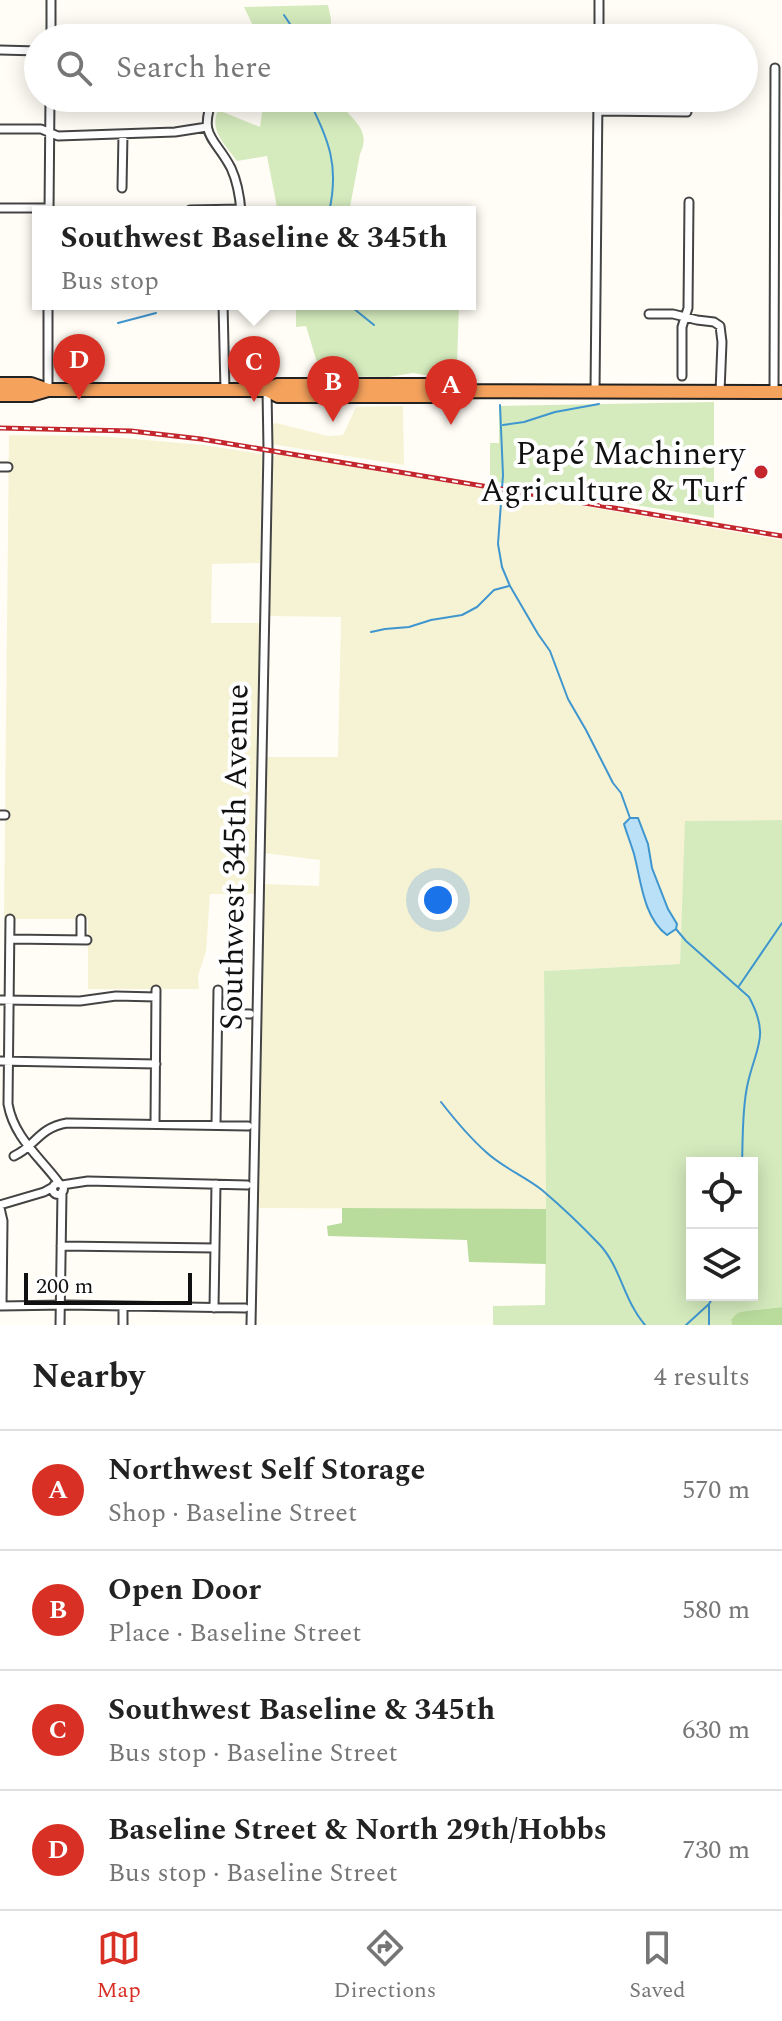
<!DOCTYPE html>
<meta charset="utf-8">
<style>
body{margin:0;font-family:Spectral,serif;background:#f6f6f6;color:#222}
.controls{position:absolute;right:24px;bottom:24px;display:grid;overflow:hidden;border-radius:0px;box-shadow:0 4px 20px #0003}
.controls button{width:72px;height:72px;display:grid;place-items:center;padding:0;border:0;border-bottom:2px solid #e0e0e0;background:#fff;color:#222;font:40px sans-serif}
.scale{position:absolute;left:24px;bottom:20px;width:168px;box-sizing:border-box;padding-left:8px;border:4px solid #111;border-top:0;font-size:22px;line-height:28px;white-space:nowrap;color:#111;-webkit-text-stroke:6px #fff;paint-order:stroke}
.you{position:absolute;left:438px;top:900px;width:28px;height:28px;margin:-20px;border:6px solid #fff;border-radius:50%;background:#1a73e8;box-shadow:0 0 0 12px #1a73e833}
.badge{display:grid;place-items:center;width:52px;height:52px;border-radius:50%;background:#d93025;color:#fff;font-size:26px;font-weight:700}
.pin{position:absolute;translate:-50% -66px;filter:drop-shadow(0 2px 4px #0008)}
.pin::after{content:'';position:absolute;top:42px;width:28px;height:24px;background:inherit;clip-path:polygon(0 0,100% 0,50% 100%)}
.popup{position:absolute;left:32px;top:206px;width:444px;height:104px;box-sizing:border-box;display:grid;place-content:center;border-radius:0px;background:#fff;filter:drop-shadow(0 2px 6px #0005);font-size:26px;white-space:nowrap;color:#767676}
.popup b{font-size:30px;color:#222}
.popup::after{content:'';position:absolute;left:50%;top:100%;margin-left:-16px;border:16px solid transparent;border-top-color:#fff}
.list{margin:0;padding:0;list-style:none}
h2{display:flex;justify-content:space-between;align-items:center;height:104px;margin:0;padding:0 32px;font-size:34px}
h2 small{font-size:26px;font-weight:400;color:#767676}
.list li{display:grid;grid-template-columns:52px 1fr auto;gap:24px;align-items:center;box-sizing:border-box;height:120px;padding:0 32px;border-top:2px solid #e0e0e0}
.list b{display:block;font-size:30px;white-space:nowrap}
.list p{margin:0;font-size:26px;white-space:nowrap;color:#767676}
.list em{font-size:26px;font-style:normal;color:#767676}
.icon{flex:none;width:44px;height:44px;fill:none;stroke:currentColor;stroke-width:2;stroke-linecap:round;stroke-linejoin:round}
.map{position:relative;flex:none;width:782px;height:1325px;overflow:hidden}
.search{position:absolute;background:#fff;box-shadow:0 4px 20px #0003;left:24px;right:24px;top:24px;height:88px;display:flex;align-items:center;gap:20px;box-sizing:border-box;padding:0 28px;border-radius:44px;color:#767676;font-size:30px}
.sheet{height:584px;background:#fff}
nav{display:flex;justify-content:space-around;align-items:center;box-sizing:border-box;height:112px;border-top:2px solid #e0e0e0;background:#fff;font-size:22px;color:#767676}
nav a{display:grid;justify-items:center;gap:4px}
nav .on{color:#d93025}
.map>svg:first-child{display:block}
.farmland{fill:#f6f3d4}
.green{fill:#d5ebbd;fill-rule:evenodd}
.forest{fill:#b9dc9c}
.water{fill:#b9e0f7;stroke:#3f96cf;stroke-width:2}
.lines{fill:none;stroke-linecap:round;stroke-linejoin:round}
.stream{stroke:#3f96cf;stroke-width:2}
.street-casing{stroke:#444;stroke-width:11}
.highway-casing{stroke:#222;stroke-width:16}
.street{stroke:#fff;stroke-width:7}
.highway{stroke:#f5a25d;stroke-width:12}
.rail-casing{stroke:#c4262e;stroke-width:5}
.rail{stroke:#fff;stroke-width:2;stroke-dasharray:6;stroke-linecap:butt}
.poi-dot{fill:#c4262e;stroke:#fff;stroke-width:3}
.labels{text-anchor:middle;dominant-baseline:central;stroke-width:8;stroke-linejoin:round;paint-order:stroke}
.poi-label{font-size:32px;fill:#111;stroke:#fff;text-anchor:end}
.street-label{font-size:32px;fill:#111;stroke:#fff}
</style>
<div class="map">
<svg width="782" height="1325" viewBox="0 0 782 1325">
<rect width="100%" height="100%" fill="#fffdf5"/>
<path class="farmland" d="M403,406L404,465L271,444V425L276,423L328,436L343,435L356,407Z
M9,435L100,436L203,445L262,454L260,563L212,564L211,623H260L254,894H210L206,951L198,976L199,989H88V919H4Z
M279,454L782,540V820L686,821L680,964L544,971L546,1209L257,1208L264,884L319,886L320,860L264,853L265,757H338L341,617L269,616L272,459L274,456Z"/>
<path class="green" d="M328,5L331,19V38H259L244,7Z
M264,98H337C348,119 373,127 360,154L349,212H278L267,156L237,161C225,144 209,131 218,110L260,127Z
M296,304H456L459,306L457,363L455,375L449,379L413,373L389,377L321,376L306,326L296,327Z
M714,402V518L490,481V443H499V406Z
M782,820V1307L746,1311L731,1318L732,1325H493V1306L545,1305L546,1209L544,971L680,964L685,821ZM692,1163H752V1295H692Z"/>
<path class="forest" d="M342,1208L546,1209V1264L469,1262L467,1240L328,1236L327,1226L342,1223Z
M782,1307V1325H732L731,1319L738,1313L746,1311Z"/>
<path class="water" d="M630,818H638L648,844L652,868L668,909L677,924L676,929L667,935C643,917 641,880 634,854C631,844 627,834 624,824Z"/>
<g class="lines">
<path class="stream" d="M284,15L294,30L296,38
M308,98C328,140 340,164 329,212
M348,304L374,325
M118,323L156,313
M500,405L503,475L498,544L502,567L510,586L538,634L550,651L568,699L586,730L613,783L621,793L630,818
M503,425L524,422L555,412L599,404
M371,632L385,629L409,627L431,620L462,615L477,607L494,590L509,586
M676,929L686,941L749,997C771,1038 755,1047 747,1087C742,1112 743,1138 742,1163
M739,986L782,923
M441,1102C455,1120 469,1137 486,1152C502,1167 524,1176 542,1190C562,1207 582,1226 600,1245C621,1268 624,1301 645,1325
M686,1325L709,1304L714,1295
M709,1325V1305"/>
<defs>
<path id="street" d="M51,38H94
M51,38V0
M599,38V0
M0,50L38,51
M213,98C198,137 215,137 231,168C237,181 240,198 241,212
M598,111L687,112
M0,129H41L58,136L175,132L207,127
M122,188L123,134
M0,208H49
M190,210L241,209
M49,212L50,98
M223,304L225,390
M649,314H673L697,320L714,322L720,326L722,342L720,392
M682,376V327L688,308L689,202
M48,390V304
M595,391L598,98
M774,392L775,68
M0,467H8
M0,815H5
M10,919L8,1104C14,1138 40,1157 59,1183
M10,939L87,940
M81,940V919
M0,1000L80,1001L116,996L156,997
M218,1013L250,1014
M0,1061L156,1064
M155,1124L156,990
M216,1125L218,990
M14,1156C36,1146 38,1128 67,1123L248,1126
M52.5 1189a5.5 5.5 0 1 1 11 0a5.5 5.5 0 1 1-11 0Z
M62,1185L88,1181L247,1185
M0,1205L44,1192L53,1187
M0,1208L3,1221L2,1306
M61,1246L215,1248
M0,1306L66,1305L245,1308
M214,1308L216,1184
M60,1325L62,1192
M123,1325V1306
M251,1325L268,449L267,390"/>
<path id="highway" d="M0,384H31L48,390
M267,390L278,396H451L462,391
M0,395H31L48,390H267L277,385H451L462,391L782,392"/>
</defs>
<use href="#street" class="street-casing"/>
<use href="#highway" class="highway-casing"/>
<use href="#street" class="street"/>
<use href="#highway" class="highway"/>
<defs>
<path id="rail" d="M0,428L131,431L201,439L782,536"/>
</defs>
<use href="#rail" class="rail-casing"/>
<use href="#rail" class="rail"/>
</g>
<circle class="poi-dot" cx="761" cy="472" r="8"/>
<g class="labels">
<g class="poi-label">
<text x="745" y="454">Papé Machinery<tspan x="745" dy="37">Agriculture &amp; Turf</tspan></text>
</g>
<g class="street-label">
<text transform="translate(235 857) rotate(-89)">Southwest 345th Avenue</text>
</g>
</g>
</svg>
<div class="controls">
<button><svg class="icon" aria-label="locate" viewBox="0 0 24 24"><circle cx="12" cy="12" r="6"/><path d="M12 2v4M12 18v4M2 12h4M18 12h4"/></svg></button>
<button><svg class="icon" aria-label="layers" viewBox="0 0 24 24"><path d="M12 4l9 5-9 5-9-5zM3 14l9 5 9-5"/></svg></button>
</div>
<div class="scale">200 m</div>
<div class="you"></div>
<div class="pin badge" style="left:451px;top:425px">A</div>
<div class="pin badge" style="left:333px;top:422px">B</div>
<div class="pin badge" style="left:254px;top:402px">C</div>
<div class="popup"><b>Southwest Baseline &amp; 345th</b>Bus stop</div>
<div class="pin badge" style="left:79px;top:400px">D</div>
<div class="search"><svg class="icon" aria-label="search" viewBox="0 0 24 24"><circle cx="10" cy="10" r="6"/><path d="M15 15l6 6"/></svg>Search here</div>
</div>
<section class="sheet">
<h2>Nearby<small>4 results</small></h2>
<ul class="list">
<li><span class="badge">A</span><div><b>Northwest Self Storage</b><p>Shop · Baseline Street</p></div><em>570 m</em></li>
<li><span class="badge">B</span><div><b>Open Door</b><p>Place · Baseline Street</p></div><em>580 m</em></li>
<li><span class="badge">C</span><div><b>Southwest Baseline &amp; 345th</b><p>Bus stop · Baseline Street</p></div><em>630 m</em></li>
<li><span class="badge">D</span><div><b>Baseline Street &amp; North 29th/Hobbs</b><p>Bus stop · Baseline Street</p></div><em>730 m</em></li>
</ul>
</section>
<nav>
<a class="on"><svg class="icon" aria-label="map" viewBox="0 0 24 24"><path d="M3 6l6-2 6 2 6-2v14l-6 2-6-2-6 2zM9 4v14M15 6v14"/></svg>Map</a>
<a><svg class="icon" aria-label="directions" viewBox="0 0 24 24"><path d="M12 3l9 9-9 9-9-9zM9 14v-3h6M13 9l2 2-2 2"/></svg>Directions</a>
<a><svg class="icon" aria-label="saved" viewBox="0 0 24 24"><path d="M7 4h10v16l-5-4-5 4z"/></svg>Saved</a>
</nav>
